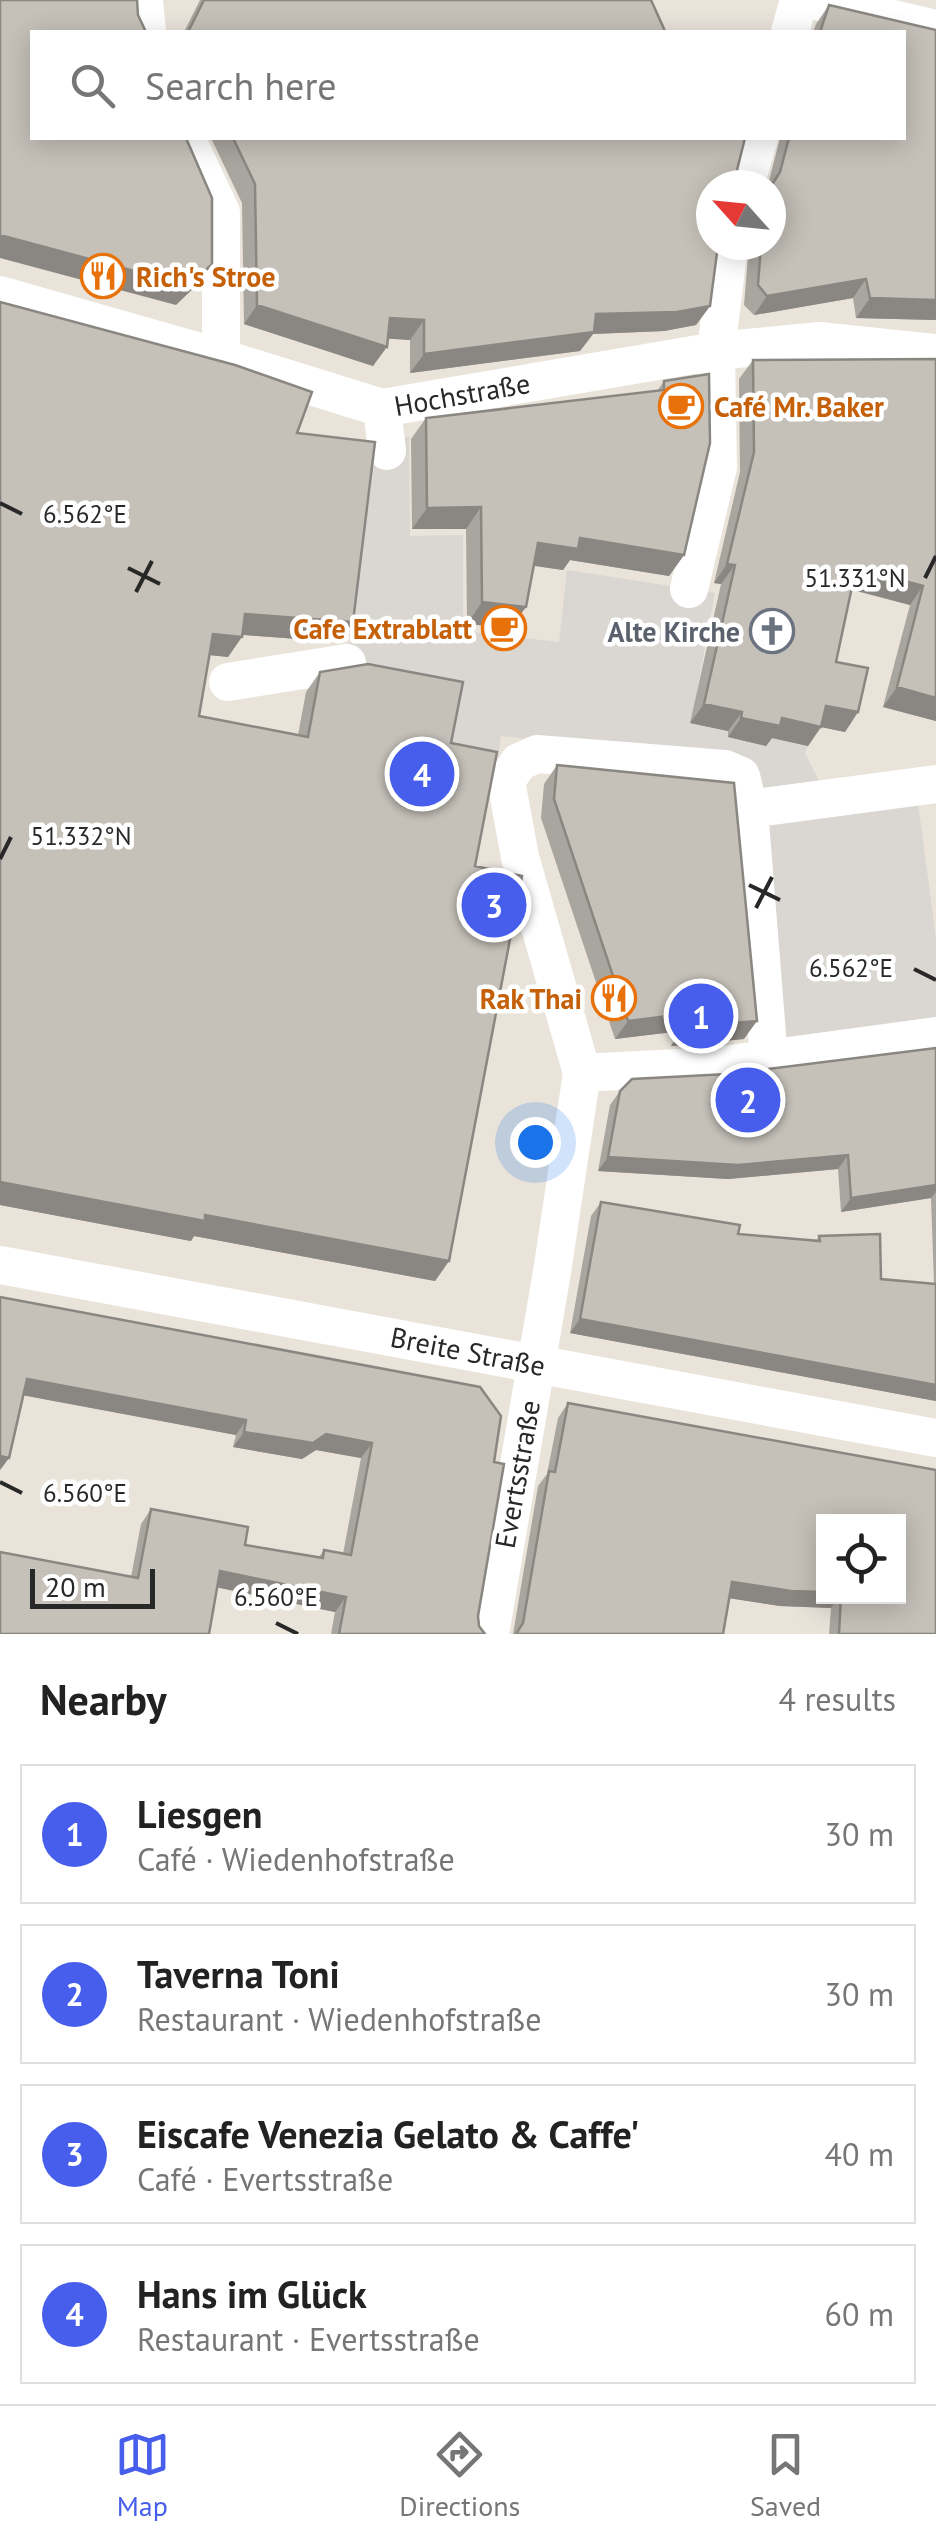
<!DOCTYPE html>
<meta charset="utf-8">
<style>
body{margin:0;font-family:"PT Sans",sans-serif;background:#f2f2f2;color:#222}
.controls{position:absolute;right:30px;bottom:30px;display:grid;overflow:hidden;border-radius:0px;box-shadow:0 5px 25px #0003}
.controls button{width:90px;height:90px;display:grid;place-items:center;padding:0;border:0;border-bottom:2px solid #e0e0e0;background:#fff;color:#222;font:50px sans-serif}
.compass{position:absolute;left:696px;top:170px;width:90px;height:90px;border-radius:50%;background:#fff;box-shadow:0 5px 25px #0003;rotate:297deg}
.scale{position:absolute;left:30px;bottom:25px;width:125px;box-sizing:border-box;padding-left:10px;border:5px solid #282828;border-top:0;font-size:28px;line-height:35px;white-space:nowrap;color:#282828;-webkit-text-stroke:8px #fff;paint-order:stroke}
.you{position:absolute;left:535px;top:1142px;width:35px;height:35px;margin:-25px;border:8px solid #fff;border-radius:50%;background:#1a73e8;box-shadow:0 0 0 15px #1a73e833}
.badge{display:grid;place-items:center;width:65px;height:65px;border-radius:50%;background:#465eeb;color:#fff;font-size:32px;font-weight:700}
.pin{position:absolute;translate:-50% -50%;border:5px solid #fff;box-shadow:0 2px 10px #0006}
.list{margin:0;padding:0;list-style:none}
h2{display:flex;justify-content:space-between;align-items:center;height:130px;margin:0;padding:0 40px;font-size:42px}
h2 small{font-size:32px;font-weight:400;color:#767676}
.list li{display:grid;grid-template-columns:65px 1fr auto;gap:30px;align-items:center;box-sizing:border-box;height:140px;margin:0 20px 20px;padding:0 20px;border:2px solid #e0e0e0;border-radius:0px}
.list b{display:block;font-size:38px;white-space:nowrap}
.list p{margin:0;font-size:32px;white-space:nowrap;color:#767676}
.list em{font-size:32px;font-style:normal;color:#767676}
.icon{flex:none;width:55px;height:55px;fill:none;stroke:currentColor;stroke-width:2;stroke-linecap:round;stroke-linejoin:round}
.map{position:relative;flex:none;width:936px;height:1634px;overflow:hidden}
.search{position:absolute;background:#fff;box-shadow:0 5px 25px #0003;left:30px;right:30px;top:30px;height:110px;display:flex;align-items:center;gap:25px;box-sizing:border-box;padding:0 35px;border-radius:0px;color:#767676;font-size:38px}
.sheet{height:770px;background:#fff}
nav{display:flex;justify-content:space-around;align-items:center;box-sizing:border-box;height:140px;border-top:2px solid #e0e0e0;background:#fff;font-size:28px;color:#767676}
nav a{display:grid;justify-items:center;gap:5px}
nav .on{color:#465eeb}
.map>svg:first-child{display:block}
.plaza{fill:#dad6d1}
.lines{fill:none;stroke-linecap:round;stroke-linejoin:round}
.street{stroke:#fff;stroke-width:38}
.wall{fill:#a9a69f;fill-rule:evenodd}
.shaded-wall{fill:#8a8782}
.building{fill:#c5c1b9;stroke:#8a8782;stroke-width:2.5}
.ticks{fill:none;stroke:#282828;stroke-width:4}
.labels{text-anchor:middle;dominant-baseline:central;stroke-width:9;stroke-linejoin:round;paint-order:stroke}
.food-label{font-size:28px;font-weight:bold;fill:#c56008;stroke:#fff;text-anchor:start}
.street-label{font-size:28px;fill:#282828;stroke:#fff}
.worship-label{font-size:28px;font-weight:bold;fill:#5b616d;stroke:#fff;text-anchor:end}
.ticks-label{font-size:25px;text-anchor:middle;fill:#282828;stroke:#fff;stroke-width:9;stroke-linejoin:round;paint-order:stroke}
</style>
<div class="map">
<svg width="936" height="1634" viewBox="0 0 936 1634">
<rect width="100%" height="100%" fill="#e9e3da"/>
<path class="plaza" d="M409,436L410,536L463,535V631L559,642L567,570L715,593L691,723L729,731L728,737L766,746L768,737L808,746L805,753L820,783L916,787L936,939V1026L784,1042L684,755L501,736L496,769L451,744L347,663L375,458Z"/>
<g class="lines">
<path class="street" d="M144,0L147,32
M812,0L936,29
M790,32L799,0
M186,138L221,212V358
M745,185L759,138
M0,295L221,358L382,408L716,351L819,341L936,353
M382,408L387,451
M689,589L718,467L716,351L729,245
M228,682L347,663
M749,809L936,784
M582,1073L715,1066L936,1036
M0,1265L936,1438
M490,1634L552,1272L582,1073L520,857L506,781L519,762L537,754L725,769L741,776L749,809L769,1059"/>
</g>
<path class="wall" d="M200,0H651L665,31L685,32H184Z
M829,5L936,30V320L856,318L853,298L754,315L744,305L749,245H771V185H768L780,138H904V32H813L816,24Z
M211,138H745L711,185L710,306L696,325L664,331L593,334L580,351L410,373V340L388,338L373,366L244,324L242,203Z
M0,302L297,433L353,622L339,642L242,635L228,657L210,655L199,716L298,735L306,692L320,672L451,743L475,866L449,1261L435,1281L194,1236L191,1241L0,1205Z
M936,359V721L883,707L910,605L852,590L836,662L858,712L845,732L821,727L808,746L772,738L766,746L728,737V731L690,723L721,584L714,583L740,472L739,379L753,360Z
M664,381L684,555L669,576L570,560L563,570L534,566L511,628L467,624L466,529H412L411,439L426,418L657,391Z
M557,765L744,1039L671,1046L681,1031L615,1039L541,818L544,784Z
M936,1048V1401L570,1333L591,1216L601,1202L738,1234L816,1241L819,1236L881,1279L934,1284L931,1198L841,1212L838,1169L728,1179L598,1171L610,1105L620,1091L728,1074Z
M0,1297L494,1462L478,1616L479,1626L485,1634H331L335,1612L217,1587L131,1577L141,1524L151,1509L245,1545L319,1557L324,1550L343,1554L361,1458L316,1450L302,1459L233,1447L236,1435L23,1395L9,1458L0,1470Z
M568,1403L936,1470V1634H829L831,1608L780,1606L729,1598L723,1634H513L538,1486L547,1474L558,1418ZM824,1522H898V1596H824Z"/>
<path class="shaded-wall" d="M0,235L212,264L198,284L176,305L0,258Z
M866,279L853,298L754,315L767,296Z
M870,298L936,300V320L856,318Z
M257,305L387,347L373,366L244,324Z
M710,306L696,325L664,331L593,334L580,351L410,373L424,354L596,314Z
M390,318L424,320L410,340L377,338Z
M481,507L466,529H412L427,508Z
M580,538L684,555L669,576L570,560L563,570L523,564L538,543Z
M727,564L735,565L721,584L714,583Z
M856,568L923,586L910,605L843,587Z
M482,602L526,607L511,628L467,624Z
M245,614L353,622L339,642L231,634Z
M213,634L242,637L228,657L199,654Z
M897,687L936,698V721L883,707Z
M704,704L742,712L728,731L690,723Z
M826,706L858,712L845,732L821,727L808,746L772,738L766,746L728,737L741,718H782Z
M700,1012L757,1021L744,1039L671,1046L681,1031L615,1039L628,1021Z
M848,1155L838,1169L728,1179L598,1171L608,1157Z
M0,1182L205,1215L449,1261L435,1281L194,1236L191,1241L0,1205Z
M936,1185V1192L931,1198L841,1212L851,1198Z
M580,1319L936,1385V1401L570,1333Z
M27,1379L246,1420L236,1435L16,1394Z
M244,1432L326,1434L372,1443L361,1458L316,1450L302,1459L233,1447Z
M0,1456L9,1458L0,1470Z
M220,1571L346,1597L335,1612L210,1586Z
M732,1582L824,1592V1596H839L831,1608L780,1606L721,1597Z"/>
<path class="building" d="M0,0H137L138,15L146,32H32V138H186L212,198V264L190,286L0,235Z
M204,0H651L665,31L685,32H188Z
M829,5L936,30V300L870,298L866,279L767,296L758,285L761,245H771V185H768L773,183L780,172L789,138H904V32H820Z
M233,138H745L737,170L743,182L748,185H711V245H718L710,306L677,312L596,314L594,332L424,354V320L390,318L387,347L257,305L255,184Z
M0,302L235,365L312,392L297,433L375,442L353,622L245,614L242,637L213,634L199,716L308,737L320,672L368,664L463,682L451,743L497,752L475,866L522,876L449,1261L205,1215V1221L0,1182Z
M936,359V698L897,687L923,586L856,568L836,662L868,668L858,712L826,706L821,727L782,718L780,726L741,718L742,712L704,704L735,565L727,564L754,452L753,360Z
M709,374L710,443L684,555L580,538L578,549L538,543L526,607L482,602L481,507L427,508L426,418L664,390V381Z
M557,765L734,783L757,1021L684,1027L700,1012L628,1021L554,799Z
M936,1048V1185L851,1198L848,1155L738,1165L608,1157L620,1091L632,1079L728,1074Z
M601,1202L740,1225L738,1234L820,1241L819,1236L880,1234L881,1279L936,1284V1385L580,1319Z
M0,1297L480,1387L501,1416L494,1462L504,1464L478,1616L479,1626L485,1634H339L346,1597L220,1571L209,1634H0V1552L138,1578L151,1509L248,1527L245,1545L323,1558L324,1550L351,1555L372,1443L326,1434L313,1443L244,1432L246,1420L27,1379L9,1458L0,1456Z
M568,1403L936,1470V1634H839L841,1596H898V1522H824V1592L791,1591L732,1582L723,1634H516L523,1623L549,1471L555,1472Z"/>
<path class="ticks" d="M0,503L22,514M128,568L160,584M925,578L936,556M136,592L152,561M0,859L11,837M749,885L780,900M756,908L772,877M914,969L936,980M0,1482L22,1493M276,1623L298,1634"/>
<defs>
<symbol id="restaurant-ring" viewBox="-11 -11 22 22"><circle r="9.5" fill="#fff" stroke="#e8710a" stroke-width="1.5"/><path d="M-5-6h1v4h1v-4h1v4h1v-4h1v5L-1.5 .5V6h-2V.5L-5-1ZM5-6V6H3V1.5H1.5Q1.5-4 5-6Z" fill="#e8710a"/></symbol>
<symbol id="cafe-ring" viewBox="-11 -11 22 22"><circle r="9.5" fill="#fff" stroke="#e8710a" stroke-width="1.5"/><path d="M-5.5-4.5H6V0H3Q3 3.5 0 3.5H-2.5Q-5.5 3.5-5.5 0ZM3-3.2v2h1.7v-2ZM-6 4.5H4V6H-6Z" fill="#e8710a"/></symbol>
<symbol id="church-ring" viewBox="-11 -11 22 22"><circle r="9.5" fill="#fff" stroke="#6b7280" stroke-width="1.5"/><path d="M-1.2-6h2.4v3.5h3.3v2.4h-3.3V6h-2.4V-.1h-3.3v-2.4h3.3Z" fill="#6b7280"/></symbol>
</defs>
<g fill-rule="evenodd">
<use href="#restaurant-ring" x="78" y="251" width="50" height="50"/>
<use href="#cafe-ring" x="656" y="381" width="50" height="50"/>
<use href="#cafe-ring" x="479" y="603" width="50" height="50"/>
<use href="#church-ring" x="747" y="606" width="50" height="50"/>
<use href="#restaurant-ring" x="589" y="973" width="50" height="50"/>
</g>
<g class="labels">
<g class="food-label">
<text x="136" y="276">Rich's Stroe</text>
<text x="714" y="406">Café Mr. Baker</text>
<text x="472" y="628" text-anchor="end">Cafe Extrablatt</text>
<text x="582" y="998" text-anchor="end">Rak Thai</text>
</g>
<g class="street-label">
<text transform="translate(462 394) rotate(-10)">Hochstraße</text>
<text transform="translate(468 1351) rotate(11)">Breite Straße</text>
<text transform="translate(517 1474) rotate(-80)">Evertsstraße</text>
</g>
<g class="worship-label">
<text x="740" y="631">Alte Kirche</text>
</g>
</g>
<g class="ticks-label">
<text x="85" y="523">6.562°E</text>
<text x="855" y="587">51.331°N</text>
<text x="81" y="845">51.332°N</text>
<text x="851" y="977">6.562°E</text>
<text x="85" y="1502">6.560°E</text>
<text x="276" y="1606">6.560°E</text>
</g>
</svg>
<div class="controls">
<button><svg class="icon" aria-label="locate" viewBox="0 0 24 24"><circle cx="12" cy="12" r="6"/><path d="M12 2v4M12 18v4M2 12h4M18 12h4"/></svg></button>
</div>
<svg class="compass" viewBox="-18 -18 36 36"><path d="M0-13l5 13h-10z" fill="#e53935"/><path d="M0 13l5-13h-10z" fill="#767676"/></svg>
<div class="scale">20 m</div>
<div class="you"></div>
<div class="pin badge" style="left:701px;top:1016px">1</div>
<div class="pin badge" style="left:748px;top:1100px">2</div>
<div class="pin badge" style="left:494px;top:905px">3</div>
<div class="pin badge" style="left:422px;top:774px">4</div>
<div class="search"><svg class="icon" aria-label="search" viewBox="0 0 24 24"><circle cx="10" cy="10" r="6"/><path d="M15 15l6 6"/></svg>Search here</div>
</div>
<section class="sheet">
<h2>Nearby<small>4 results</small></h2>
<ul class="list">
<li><span class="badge">1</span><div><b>Liesgen</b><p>Café · Wiedenhofstraße</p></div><em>30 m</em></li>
<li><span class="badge">2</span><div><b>Taverna Toni</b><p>Restaurant · Wiedenhofstraße</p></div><em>30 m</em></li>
<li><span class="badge">3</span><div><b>Eiscafe Venezia Gelato &amp; Caffe'</b><p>Café · Evertsstraße</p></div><em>40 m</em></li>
<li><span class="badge">4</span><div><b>Hans im Glück</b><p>Restaurant · Evertsstraße</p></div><em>60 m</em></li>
</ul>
</section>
<nav>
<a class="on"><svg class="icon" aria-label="map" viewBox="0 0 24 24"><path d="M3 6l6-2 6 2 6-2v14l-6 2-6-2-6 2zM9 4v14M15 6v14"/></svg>Map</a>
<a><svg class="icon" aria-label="directions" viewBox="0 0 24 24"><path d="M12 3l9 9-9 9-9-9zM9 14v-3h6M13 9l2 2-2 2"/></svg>Directions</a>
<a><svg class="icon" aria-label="saved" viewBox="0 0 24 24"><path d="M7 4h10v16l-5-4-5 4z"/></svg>Saved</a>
</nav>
